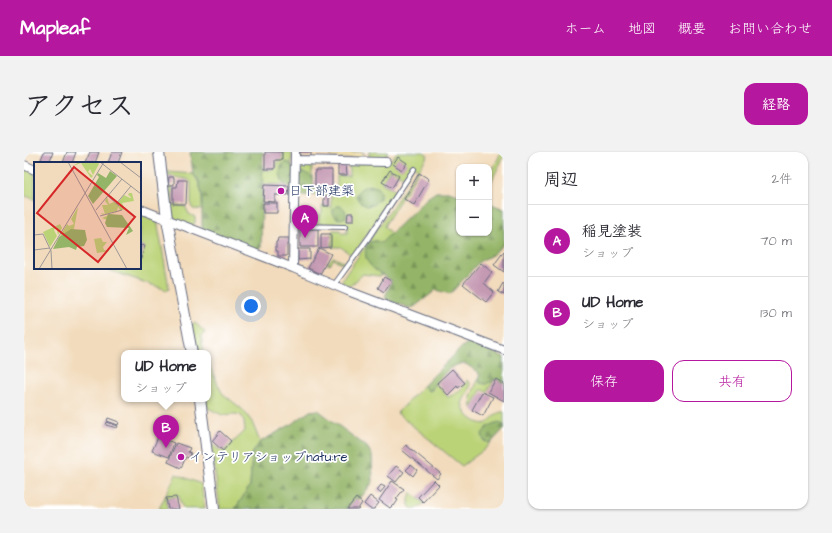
<!DOCTYPE html>
<html lang="ja">
<meta charset="utf-8">
<style>
body{margin:0;font-family:"Architects Daughter","Klee One",sans-serif;background:#f2f2f3;color:#2b2b33}
.controls{position:absolute;right:12px;top:12px;display:grid;overflow:hidden;border-radius:8px;box-shadow:0 1px 3px #0004}
.controls button{width:36px;height:36px;display:grid;place-items:center;padding:0;border:0;border-bottom:1px solid #e1e1e2;background:#fff;color:#2b2b33;font:20px sans-serif}
.you{position:absolute;left:227px;top:154px;width:14px;height:14px;margin:-10px;border:3px solid #fff;border-radius:50%;background:#1a73e8;box-shadow:0 0 0 6px #1a73e833}
.badge{display:grid;place-items:center;width:26px;height:26px;border-radius:50%;background:#b5179e;color:#fff;font-size:13px;font-weight:700}
.pin{position:absolute;translate:-50% -33px;filter:drop-shadow(0 1px 2px #0008)}
.pin::after{content:'';position:absolute;top:21px;width:14px;height:12px;background:inherit;clip-path:polygon(0 0,100% 0,50% 100%)}
.popup{position:absolute;left:97px;top:198px;width:90px;height:52px;box-sizing:border-box;display:grid;place-content:center;border-radius:8px;background:#fff;filter:drop-shadow(0 1px 3px #0005);font-size:13px;white-space:nowrap;color:#7c7c81}
.popup b{font-size:15px;color:#2b2b33}
.popup::after{content:'';position:absolute;left:50%;top:100%;margin-left:-8px;border:8px solid transparent;border-top-color:#fff}
.list{margin:0;padding:0;list-style:none}
h2{display:flex;justify-content:space-between;align-items:center;height:52px;margin:0;padding:0 16px;font-size:17px}
h2 small{font-size:13px;font-weight:400;color:#7c7c81}
.list li{display:grid;grid-template-columns:26px 1fr auto;gap:12px;align-items:center;box-sizing:border-box;height:72px;padding:0 16px;border-top:1px solid #e1e1e2}
.list b{display:block;font-size:15px;white-space:nowrap}
.list p{margin:0;font-size:13px;white-space:nowrap;color:#7c7c81}
.list em{font-size:13px;font-style:normal;color:#7c7c81}
.actions{display:flex;gap:8px;padding:12px 16px}
.actions a{flex:1;padding:9px 0;border:1px solid #b5179e;border-radius:12px;text-align:center;font-size:14px;color:#b5179e}
.actions .main{background:#b5179e;color:#fff}
.map{position:relative;flex:none;width:480px;height:357px;overflow:hidden;border-radius:12px}
header{display:flex;align-items:center;gap:24px;box-sizing:border-box;height:56px;padding:0 20px;background:#b5179e;color:#fff}
header strong{font-size:19px}
nav{display:flex;gap:22px;margin-inline-start:auto;font-size:14px}
.intro{display:flex;align-items:center;justify-content:space-between;box-sizing:border-box;height:96px;padding:0 24px}
h1{margin:0;font-size:28px}
.button{padding:10px 18px;border-radius:12px;background:#b5179e;color:#fff;font-size:14px;font-weight:700}
main{display:flex;gap:24px;padding:0 24px}
aside{flex:1;background:#fff;border-radius:12px;box-shadow:0 1px 3px #0004}
.map>svg:first-child{display:block}
.grass{fill:#bbd377;stroke:#6b816a}
.forest{fill:url(#forest-firs);stroke:#587263}
.sand{fill:url(#sand-dots);stroke:#84847e}
.building{fill:#c499b2}
.lines{fill:none;stroke-linecap:round;stroke-linejoin:round}
.service-casing{stroke:#666b7f;stroke-width:6}
.minor-casing{stroke:#666b7f;stroke-width:10}
.tertiary-casing{stroke:#666b7f;stroke-width:12}
.service{stroke:#fff;stroke-width:4}
.minor{stroke:#fff;stroke-width:8}
.tertiary{stroke:#fff;stroke-width:10}
.poi-dot{fill:#b5179e;stroke:#fff;stroke-width:1.5}
.labels{text-anchor:middle;dominant-baseline:central;stroke-width:3.5;stroke-linejoin:round;paint-order:stroke}
.poi-label{font-size:13px;fill:#1b2f5e;stroke:#fff;text-anchor:start}
.inset-road{fill:none;stroke:#9c9696;stroke-width:1}
.view{fill:#d62828;fill-opacity:0.15;stroke:#d62828;stroke-width:2}
.inset-edge{fill:none;stroke:#1b2f5e;stroke-width:2}
</style>
<header>
<strong>Mapleaf</strong>
<nav><a>ホーム</a><a>地図</a><a>概要</a><a>お問い合わせ</a></nav>
</header>
<div class="intro"><h1>アクセス</h1><a class="button">経路</a></div>
<main>
<div class="map">
<svg width="480" height="357" viewBox="0 0 480 357">
<defs>
<pattern id="forest-firs" width="22" height="20" patternUnits="userSpaceOnUse"><rect width="22" height="20" fill="#94b568"/><path d="M5 1l3.5 6h-7zM16 11l3.5 6h-7z" fill="#789459"/></pattern>
<pattern id="sand-dots" width="8" height="8" patternUnits="userSpaceOnUse"><rect width="8" height="8" fill="#eeda9e"/><path d="M2 2h.1M6 6h.1" fill="none" stroke="#ccbb8a" stroke-width="1.8" stroke-linecap="round"/></pattern>
</defs>
<rect width="100%" height="100%" fill="#fff"/>
<filter id="ink" filterUnits="userSpaceOnUse"><feTurbulence type="fractalNoise" baseFrequency=".025" numOctaves="2"/><feDisplacementMap in="SourceGraphic" scale="8" xChannelSelector="R" yChannelSelector="G"/><feConvolveMatrix kernelMatrix="1 2 1 2 8 2 1 2 1" color-interpolation-filters="sRGB"/></filter>
<filter id="wash" filterUnits="userSpaceOnUse"><feTurbulence type="fractalNoise" baseFrequency=".012" numOctaves="4" result="noise"/><feDisplacementMap in="SourceGraphic" scale="16" xChannelSelector="R" yChannelSelector="G"/><feGaussianBlur stdDeviation="0.9" result="paint"/><feColorMatrix in="noise" values="0 0 0 0 0 0 0 0 0 0 0 0 0 0 0 0 0 1.4 0 .05"/><feComposite in="paint" operator="in"/></filter>
<g filter="url(#wash)">
<rect width="100%" height="100%" fill="#f2dbbc"/>
<path class="grass" d="M259,0H268L267,33L238,32V18H250L253,15V10C258,8 259,6 259,0Z
M345,0H364L360,7H348L345,4Z
M373,0H400L404,3L360,74L367,82L357,91L352,89L344,90L342,95L356,122L359,123L355,124L339,122L326,134L319,131L318,128L394,17L389,14L382,26L366,17L358,31L372,39L322,114L310,107L306,112L303,111L309,105L321,111L327,103L317,95H308L309,78H316L317,81H323V72L277,71V63L296,64L298,60V54L307,55V43L276,42L275,14L278,11H288V37L309,38L313,33V24H325V12L367,8Z
M477,0H480V4L465,34V26Z
M0,17L11,21V48L0,43Z
M143,20L169,22C178,32 178,45 179,58L169,57L167,54V30L163,27L144,24Z
M144,35H149V53L161,54L165,62L171,65V70L169,74L152,68L148,63Z
M116,62L133,68L145,136L143,138L79,116H116Z
M171,171L181,180L177,185L180,201H174L168,172Z
M184,211L198,241L219,258L228,270L236,290L228,302L226,334L211,357H196L187,292L197,299L201,298L221,279L220,269L217,263L211,262L198,263L184,256L182,247H184Z
M455,226L456,231L467,230L471,227L463,239L457,238L448,256L447,244Z
M443,228L446,231V235L438,251C441,264 448,270 461,272C468,269 471,259 480,260V277L461,297L438,314L373,261L400,233L401,236L405,239L408,238L411,231L424,245C431,243 441,235 443,228Z
M152,322L177,332L181,357H160L157,352L155,344L142,346L144,357H135Z
M387,340L400,351L393,357H389L385,354V348Z"/>
<path class="forest" d="M166,0H239L237,96L234,98L179,78L178,75V42L174,27L169,22Z
M260,10L266,11L270,17C285,25 289,17 290,39C278,55 245,28 260,10Z
M345,33L353,35L356,40V46L349,53L342,54L335,49L332,44C335,37 338,35 345,33Z
M412,40H424L435,43V81H465V51L480,57V92L468,103L456,109L426,142L412,138L390,155L386,156L363,148L361,145L367,130V128C352,118 335,112 344,90L352,89L357,91L403,46Z
M312,54C319,53 323,58 322,65C316,68 313,68 308,62L309,58Z
M444,191H447L480,205V231L471,227L462,232L456,231L455,221L442,212H435L426,216L411,231L407,238L405,239L401,236L400,233L439,194Z
M294,258L343,295L348,303L349,330L328,357H211L226,334L228,302L236,290L266,273L286,259Z
M476,270L480,273V277L466,291L460,289L458,282C463,274 468,272 476,270Z"/>
<path class="sand" d="M307,0H340V4L335,7L307,6Z"/>
<g id="blocks">
<path class="building" d="M20,0H29L25,11L17,7Z
M43,0H52L48,11H39Z
M66,0H75L71,11H61Z
M88,0H98L94,11H84Z
M241,0H258V8H251V17H241Z
M276,0H287V4H276Z
M374,5L383,11L378,18L369,12Z
M314,12H322L323,23H314Z
M291,18H308V37H291Z
M366,18L375,24L368,36L358,30Z
M395,21L405,27L390,53L380,47Z
M145,25H150V33H144Z
M154,28H163L162,52H149V35H153Z
M240,33L265,34L264,43H251V50L239,49Z
M300,44H305V54H300Z
M239,51H253V61H239Z
M324,61H329V69H323Z
M276,77H294V95H276Z
M297,82H307V95L297,96Z
M254,86H265V93L263,92V104H254V99H252V90H253Z
M116,93L121,94L117,107H116Z
M295,96L307,102L296,122L284,116Z
M274,97H286V107L274,108Z
M480,99V120L470,113Z
M457,111L468,120L460,131L470,140L462,150L439,132Z
M360,125L367,129L360,140L354,136Z
M479,131L480,132V143L474,140Z
M428,217L441,231L434,236L433,234L424,243L413,231Z
M472,227L480,232V249L464,240Z
M458,240L469,245L459,264L448,258Z
M84,266L95,270L94,273L83,269Z
M83,270L94,274L93,276L82,273Z
M196,279L207,289L199,299L188,289Z
M134,285L150,291L145,305L128,299Z
M152,291L166,296L164,300L167,301L165,306L162,305L157,316L144,310Z
M382,293L417,322L413,327L378,298Z
M387,313L393,318L389,324L382,318Z
M372,314L380,320L372,330L364,324Z
M410,328L415,333L399,350L394,345Z
M368,329L380,337L372,347L374,348L370,354L369,353L366,356L355,348Z
M357,333L361,335L356,341L353,338Z
M346,344L355,351L350,357H346L340,352Z
M152,345L155,357H144L142,346Z
M332,346L338,351L334,357H323Z"/>
</g>
</g>
<g filter="url(#ink)">
<use href="#blocks" fill-opacity="0" stroke="#666b7f" stroke-width="1"/>
<g class="lines">
<defs>
<path id="service" d="M270,74L321,75
M310,133L345,85L390,17"/>
<path id="minor" d="M271,8L362,10
M0,13L11,18
M116,57L269,116L324,139L480,198
M269,116L271,0"/>
<path id="tertiary" d="M135,0L143,67L168,201
M176,247L190,357"/>
</defs>
<use href="#service" class="service-casing"/>
<use href="#minor" class="minor-casing"/>
<use href="#tertiary" class="tertiary-casing"/>
<use href="#service" class="service"/>
<use href="#minor" class="minor"/>
<use href="#tertiary" class="tertiary"/>
</g>
</g>
<g class="poi-dot">
<circle cx="257" cy="39" r="4"/>
<circle cx="157" cy="305" r="4"/>
</g>
<g class="labels">
<g class="poi-label">
<text x="265" y="39">日下部建築</text>
<text x="165" y="305">インテリアショップnatu:re</text>
</g>
</g>
<g transform="translate(10 10)">
<rect width="107" height="107" fill="#f2dbbc"/>
<path d="M45,0H64L65,2L59,13L56,7L54,10L59,14L57,16L47,1L39,4ZM95,31H98L100,39L88,41L91,47L78,52L73,58L68,56L86,48L84,45L83,49L69,53L67,51L71,52L68,43H74L71,39L73,35L75,42L80,40L86,44L88,43L83,42L90,33L96,36L97,35L94,33ZM44,45L40,67L26,74L33,62L35,64L40,62L37,57ZM26,62L28,66L24,73L22,64L20,68L23,74L16,85L9,70ZM67,76L69,80H73L69,85L70,88L76,89L63,91L60,77Z" fill="#bbd377"/>
<path d="M76,9L83,14L59,42L54,34L65,15L63,13L64,11L72,16ZM74,52L88,53L99,69L92,73L95,66L73,65L71,61ZM37,67L51,68L53,78L50,84L43,85L42,88L35,85L19,87L25,75Z" fill="#94b568"/>
<path class="inset-road" d="M34,0L93,107M66,0L107,32M86,0L107,16M74,34L85,44M82,42L97,24M62,48L88,17M66,54L88,48M0,73L9,72L17,89L18,107M0,88L16,86M5,107L70,0"/>
<path class="view" d="M40,5L101,55L64,100L3,51Z"/>
<rect width="107" height="107" class="inset-edge"/>
</g>
</svg>
<div class="controls">
<button>+</button>
<button>−</button>
</div>
<div class="you"></div>
<div class="pin badge" style="left:281px;top:86px">A</div>
<div class="pin badge" style="left:142px;top:296px">B</div>
<div class="popup"><b>UD Home</b>ショップ</div>
</div>
<aside>
<h2>周辺<small>2件</small></h2>
<ul class="list">
<li><span class="badge">A</span><div><b>稲見塗装</b><p>ショップ</p></div><em>70 m</em></li>
<li><span class="badge">B</span><div><b>UD Home</b><p>ショップ</p></div><em>130 m</em></li>
</ul>
<div class="actions"><a class="main">保存</a><a>共有</a></div>
</aside>
</main>
